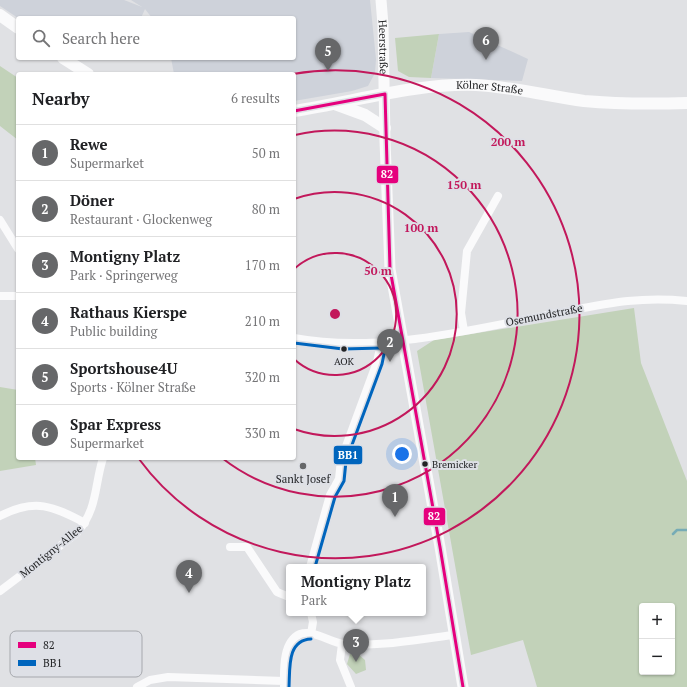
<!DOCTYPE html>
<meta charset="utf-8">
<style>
body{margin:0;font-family:"PT Serif",serif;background:#f6f6f6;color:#202124}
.controls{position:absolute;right:12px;bottom:12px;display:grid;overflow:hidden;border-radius:4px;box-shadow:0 1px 3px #0004}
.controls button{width:36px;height:36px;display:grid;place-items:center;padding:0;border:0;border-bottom:1px solid #e0e0e0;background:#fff;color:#202124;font:20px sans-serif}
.you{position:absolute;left:402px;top:454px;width:14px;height:14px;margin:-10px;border:3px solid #fff;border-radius:50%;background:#1a73e8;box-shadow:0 0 0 6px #1a73e833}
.badge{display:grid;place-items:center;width:26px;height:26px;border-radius:50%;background:#666769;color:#fff;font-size:13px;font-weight:700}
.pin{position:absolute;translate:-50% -33px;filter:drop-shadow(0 1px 2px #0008)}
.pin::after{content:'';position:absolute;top:21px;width:14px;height:12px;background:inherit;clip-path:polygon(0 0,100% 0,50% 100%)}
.popup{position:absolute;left:286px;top:564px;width:140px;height:52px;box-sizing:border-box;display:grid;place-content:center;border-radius:4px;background:#fff;filter:drop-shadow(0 1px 3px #0005);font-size:13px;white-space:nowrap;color:#757577}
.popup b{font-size:15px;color:#202124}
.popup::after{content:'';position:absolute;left:50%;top:100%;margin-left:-8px;border:8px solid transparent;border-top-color:#fff}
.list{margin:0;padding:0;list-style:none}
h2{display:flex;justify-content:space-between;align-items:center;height:52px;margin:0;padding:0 16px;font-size:17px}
h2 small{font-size:13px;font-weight:400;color:#757577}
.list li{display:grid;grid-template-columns:26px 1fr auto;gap:12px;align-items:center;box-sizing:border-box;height:56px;padding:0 16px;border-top:1px solid #e0e0e0}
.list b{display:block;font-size:15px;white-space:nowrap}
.list p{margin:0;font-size:13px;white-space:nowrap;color:#757577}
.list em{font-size:13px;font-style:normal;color:#757577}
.icon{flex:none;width:22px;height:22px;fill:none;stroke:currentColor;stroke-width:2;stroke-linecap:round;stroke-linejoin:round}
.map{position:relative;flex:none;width:687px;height:687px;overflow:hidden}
.search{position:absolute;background:#fff;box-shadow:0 1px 3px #0004;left:16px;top:16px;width:280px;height:44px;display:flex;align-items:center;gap:10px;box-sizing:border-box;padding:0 14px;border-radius:4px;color:#757577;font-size:15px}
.panel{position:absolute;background:#fff;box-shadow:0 1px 3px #0004;left:16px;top:72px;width:280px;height:388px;border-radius:4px}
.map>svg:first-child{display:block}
.built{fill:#ced2da}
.green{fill:#c2d2b9;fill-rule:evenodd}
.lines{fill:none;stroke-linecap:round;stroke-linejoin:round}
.stream{stroke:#77acb6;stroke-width:2.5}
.minor{stroke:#fafafb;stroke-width:8}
.secondary{stroke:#fafafb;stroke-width:11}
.primary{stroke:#fafafb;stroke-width:12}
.bus-1-casing{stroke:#dee0e6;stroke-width:6}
.bus-2-casing{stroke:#dee0e6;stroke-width:6}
.bus-1{stroke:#e5007d;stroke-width:3}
.bus-2{stroke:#0065bd;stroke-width:3}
.ring{fill:none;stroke:#c2185b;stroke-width:2}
.bus-dot{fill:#242527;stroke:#dee0e6;stroke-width:1.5}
.poi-dot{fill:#666769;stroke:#dee0e6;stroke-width:1.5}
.labels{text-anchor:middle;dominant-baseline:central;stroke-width:4;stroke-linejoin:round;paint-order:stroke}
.bus-label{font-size:10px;fill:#242527;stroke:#dee0e6}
.street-label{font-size:11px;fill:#242527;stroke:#dee0e6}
.poi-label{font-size:11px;fill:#242527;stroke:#dee0e6}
.key{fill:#dee0e6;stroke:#a6a8ad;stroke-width:1}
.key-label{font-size:11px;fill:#242527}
.centre{fill:#c2185b;stroke:#dee0e6;stroke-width:2}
.ring-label{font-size:12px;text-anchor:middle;font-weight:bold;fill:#c2185b;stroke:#dee0e6;stroke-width:4;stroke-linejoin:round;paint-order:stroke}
.line-badge{stroke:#dee0e6;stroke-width:1.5}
.badge-label{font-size:11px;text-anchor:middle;font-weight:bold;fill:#fff}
</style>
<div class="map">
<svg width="687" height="687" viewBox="0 0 687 687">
<rect width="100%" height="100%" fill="#e0e1e4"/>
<path class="built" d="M0,0H124L142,7L131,0H370L376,59L375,73L368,86L352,91L294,101V74H174L171,58H294V18H152L145,9L141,18H74L72,17L71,18H18L0,6Z
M469,32L528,59L522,81L431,78L439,34Z"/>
<path class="green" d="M439,34L431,78L409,77L398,71L395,38Z
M0,66L18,78V140L0,126Z
M634,308L641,363L687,481V687H537L523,640L471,655L417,351L434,340ZM642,606H672V672H642Z
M0,387L18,390V458H35L36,465L0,471Z
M350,654L359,655L365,660L366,670L356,674L347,664Z"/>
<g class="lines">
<path class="stream" d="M673,534L677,530H687"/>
<path class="minor" d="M0,220L18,249
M0,296H18
M464,331L461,313L467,251L498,196
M294,338C380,354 473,329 558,313C605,304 638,296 687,301
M0,516C35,498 53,506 85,523
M230,547H247L277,592L289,597
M310,567L330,495L339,479L341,460L377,362L381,343
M0,591L77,533C98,508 94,487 103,458
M311,613L313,622L311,634
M342,644L340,660L351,687
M137,687L150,680L168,677L284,681
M284,687C284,671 282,642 300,634C313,629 331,643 344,644C381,647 418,639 454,635"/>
<path class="secondary" id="s1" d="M381,0L383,25L385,141L390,269L440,547L463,687"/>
<g class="primary">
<path d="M0,15L18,28"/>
<path d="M63,58L88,74"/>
<path d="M335,104L365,115L385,128"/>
<path id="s2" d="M294,111C354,102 415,83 476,85C513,87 548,96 584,101C618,104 653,104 687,103"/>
</g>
<defs>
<path id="bus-1" d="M294,111L385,94L390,269L440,547L463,687"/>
<path id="bus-2" d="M294,343L343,349L381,348
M315,567L335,497L344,481L346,461L382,364L386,344
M289,687C290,668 287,640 311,639"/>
</defs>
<use href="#bus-1" class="bus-1-casing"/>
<use href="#bus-2" class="bus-2-casing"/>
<use href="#bus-1" class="bus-1"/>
<use href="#bus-2" class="bus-2"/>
</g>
<g class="ring">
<path d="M294 269A61 61 0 1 1 294 359"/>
<path d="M294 199A122 122 0 1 1 294 429"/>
<path d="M295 135A183 183 0 1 1 222 458"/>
<path d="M293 74A244 244 0 1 1 139 459"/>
</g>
<g class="bus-dot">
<circle cx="344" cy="349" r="3.5"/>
<circle cx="425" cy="464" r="3.5"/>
</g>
<circle class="poi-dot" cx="303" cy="466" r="4"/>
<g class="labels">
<g class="bus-label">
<text x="344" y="361">AOK</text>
<text x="432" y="464" text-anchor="start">Bremicker</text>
</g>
<g class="street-label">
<text stroke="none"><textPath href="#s1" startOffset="47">Heerstraße</textPath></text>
<text stroke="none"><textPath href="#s2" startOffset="198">Kölner Straße</textPath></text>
<text transform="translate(544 315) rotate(-11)">Osemundstraße</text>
<text transform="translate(51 551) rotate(-39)">Montigny-Allee</text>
</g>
<g class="poi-label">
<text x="303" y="479">Sankt Josef</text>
</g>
</g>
<rect x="10" y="631" width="132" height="46" rx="6" class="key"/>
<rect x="18" y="642" width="18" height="6" fill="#e5007d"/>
<rect x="18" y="660" width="18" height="6" fill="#0065bd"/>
<g class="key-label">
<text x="43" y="649">82</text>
<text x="43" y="667">BB1</text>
</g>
<circle cx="335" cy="314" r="6" class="centre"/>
<g class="ring-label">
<text x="508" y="146">200 m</text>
<text x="464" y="189">150 m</text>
<text x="421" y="232">100 m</text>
<text x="378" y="275">50 m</text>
</g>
<g class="line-badge">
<rect x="376" y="165" width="23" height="19" rx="4" fill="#e5007d"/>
<rect x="333" y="445" width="30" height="20" rx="4" fill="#0065bd"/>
<rect x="423" y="507" width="23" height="19" rx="4" fill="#e5007d"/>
</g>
<g class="badge-label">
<text x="387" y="178">82</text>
<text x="348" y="459">BB1</text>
<text x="434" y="520">82</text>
</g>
</svg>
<div class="controls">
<button>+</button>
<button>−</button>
</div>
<div class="you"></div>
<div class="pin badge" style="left:395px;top:517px">1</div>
<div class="pin badge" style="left:390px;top:362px">2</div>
<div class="pin badge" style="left:356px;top:662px">3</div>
<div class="popup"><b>Montigny Platz</b>Park</div>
<div class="pin badge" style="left:189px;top:593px">4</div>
<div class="pin badge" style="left:328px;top:71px">5</div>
<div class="pin badge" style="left:486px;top:60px">6</div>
<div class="search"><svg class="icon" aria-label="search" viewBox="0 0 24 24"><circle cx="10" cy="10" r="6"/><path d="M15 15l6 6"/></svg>Search here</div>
<section class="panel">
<h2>Nearby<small>6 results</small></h2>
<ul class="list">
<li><span class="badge">1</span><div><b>Rewe</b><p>Supermarket</p></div><em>50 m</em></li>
<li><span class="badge">2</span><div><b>Döner</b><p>Restaurant · Glockenweg</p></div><em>80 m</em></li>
<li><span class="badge">3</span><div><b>Montigny Platz</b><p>Park · Springerweg</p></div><em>170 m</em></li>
<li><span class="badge">4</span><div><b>Rathaus Kierspe</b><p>Public building</p></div><em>210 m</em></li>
<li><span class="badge">5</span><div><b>Sportshouse4U</b><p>Sports · Kölner Straße</p></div><em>320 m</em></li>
<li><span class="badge">6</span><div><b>Spar Express</b><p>Supermarket</p></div><em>330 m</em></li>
</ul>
</section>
</div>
